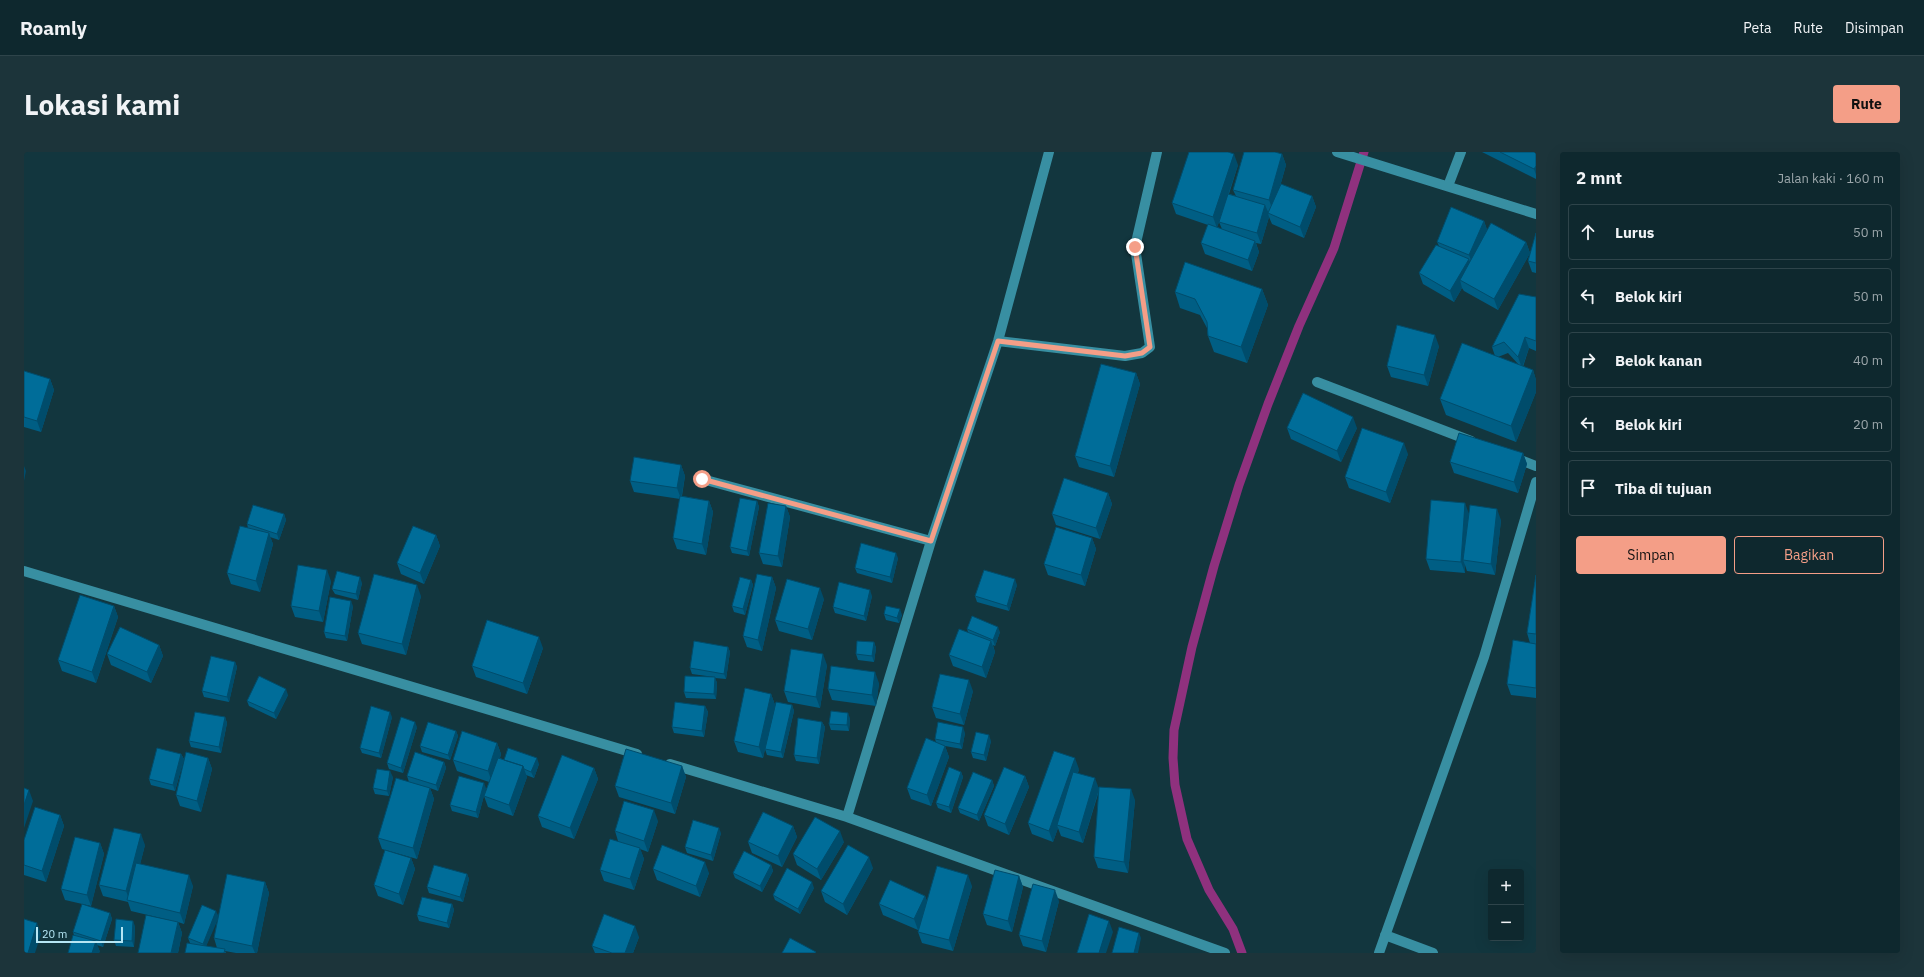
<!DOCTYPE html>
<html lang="id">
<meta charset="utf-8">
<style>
body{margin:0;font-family:"IBM Plex Sans",sans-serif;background:#1c343a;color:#f1f3f6}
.controls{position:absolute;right:12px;bottom:12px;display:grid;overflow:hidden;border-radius:4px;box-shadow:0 4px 16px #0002}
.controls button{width:36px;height:36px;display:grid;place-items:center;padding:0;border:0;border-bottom:1px solid #2e444a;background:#0e282e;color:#f1f3f6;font:20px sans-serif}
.scale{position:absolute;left:12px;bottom:10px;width:87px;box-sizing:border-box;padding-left:4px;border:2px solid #b5e6f4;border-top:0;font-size:11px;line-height:14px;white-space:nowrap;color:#b5e6f4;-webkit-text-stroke:3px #12363e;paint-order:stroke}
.stop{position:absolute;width:12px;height:12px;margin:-9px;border:3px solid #f49e87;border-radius:50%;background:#fff}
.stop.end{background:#f49e87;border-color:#fff;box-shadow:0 1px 4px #0008}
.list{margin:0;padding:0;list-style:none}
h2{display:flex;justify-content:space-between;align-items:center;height:52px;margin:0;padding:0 16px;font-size:17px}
h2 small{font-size:13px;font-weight:400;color:#9ba6aa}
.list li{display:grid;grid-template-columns:26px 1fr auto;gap:12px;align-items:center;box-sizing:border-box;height:56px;margin:0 8px 8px;padding:0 8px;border:1px solid #2e444a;border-radius:4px}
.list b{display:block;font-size:15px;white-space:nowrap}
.list em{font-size:13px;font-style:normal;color:#9ba6aa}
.actions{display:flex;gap:8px;padding:12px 16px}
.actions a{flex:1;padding:9px 0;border:1px solid #f49e87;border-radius:4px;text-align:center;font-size:14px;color:#f49e87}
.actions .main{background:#f49e87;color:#111}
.icon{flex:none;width:22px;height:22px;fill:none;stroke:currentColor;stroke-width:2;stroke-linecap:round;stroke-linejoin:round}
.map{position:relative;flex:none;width:1512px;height:801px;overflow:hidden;border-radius:4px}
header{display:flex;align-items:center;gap:24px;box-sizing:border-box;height:56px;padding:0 20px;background:#0e282e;border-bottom:1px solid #2e444a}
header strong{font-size:19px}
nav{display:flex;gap:22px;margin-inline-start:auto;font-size:14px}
.intro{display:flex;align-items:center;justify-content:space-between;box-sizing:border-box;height:96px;padding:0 24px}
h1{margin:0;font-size:28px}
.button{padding:10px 18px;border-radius:4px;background:#f49e87;color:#111;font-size:14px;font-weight:700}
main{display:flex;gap:24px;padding:0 24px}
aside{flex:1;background:#0e282e;border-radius:4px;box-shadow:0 4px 16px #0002}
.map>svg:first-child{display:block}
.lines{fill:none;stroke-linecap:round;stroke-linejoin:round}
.stream{stroke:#8f317e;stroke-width:9}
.minor{stroke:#388fa2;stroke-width:10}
.wall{fill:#005e84;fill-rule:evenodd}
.shaded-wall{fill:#004c6b}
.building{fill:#006d99;stroke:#004c6b}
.route{stroke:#f49e87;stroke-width:5}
</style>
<header>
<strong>Roamly</strong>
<nav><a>Peta</a><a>Rute</a><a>Disimpan</a></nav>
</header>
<div class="intro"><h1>Lokasi kami</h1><a class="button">Rute</a></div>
<main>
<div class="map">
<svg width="1512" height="801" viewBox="0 0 1512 801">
<rect width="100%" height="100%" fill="#12363e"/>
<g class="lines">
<path class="stream" d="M1218,801L1209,777L1185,738L1163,687L1151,633L1149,606L1150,578L1168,495L1190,414L1215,333L1244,252L1275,174L1310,96L1340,0"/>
<path class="minor" d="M1313,0L1512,62
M1424,34L1437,0
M974,189L1101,204L1118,201L1126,195L1111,95L1133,0
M1293,230L1447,289
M1491,306L1512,314
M678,327L907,389
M0,419L613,602
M646,612L823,665L1201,801
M823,665L907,389L974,189L1025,0
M1361,783L1409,801
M1355,801L1460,505L1512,330"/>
</g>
<path class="wall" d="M1458,0H1512V27Z
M1258,2L1262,13L1255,38L1288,44L1292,55L1280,86L1248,72L1245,65L1237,92L1232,91L1235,100L1228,119L1181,102L1177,91L1184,73L1152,62L1148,51L1214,13L1205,42L1212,44L1209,38ZM1199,60L1195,70L1198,77L1193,75Z
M1460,69L1463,78L1502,90L1506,101L1474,158L1440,139L1438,136L1430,150L1399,132L1395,121L1415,94L1413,90Z
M1512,81V121L1508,120L1504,109Z
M1238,137L1244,153L1223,211L1190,200L1184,184L1183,176L1176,163L1156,156L1151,140Z
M1512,145V199L1505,196L1499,215L1509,218L1512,228V240L1492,290L1422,263L1416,247L1471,204L1468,195ZM1484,201L1495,213L1474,205Z
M1415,194L1404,234L1367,225L1363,214Z
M0,219L26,227L30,238L17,280L0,275Z
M1112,221L1116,232L1090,325L1055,315L1051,304Z
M1263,276H1333L1317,310L1267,287Z
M1499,301L1503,312L1494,341L1430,321L1426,310Z
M1384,302L1366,351L1325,336L1321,325Z
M657,313L661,324L658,344L685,349L689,360L682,403L653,397L649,386L656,347L610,340L606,329Z
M1084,341L1088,352L1076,387L1032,373L1028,362Z
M733,349L735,355L725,404L708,401L706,395Z
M762,354L766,365L758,415L739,412L735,401Z
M1445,361L1477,368L1471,423L1443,419L1441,413V421L1406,418L1402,407Z
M260,362L262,368L255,388L246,385L249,392L236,440L207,432L203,421L224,376L223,372Z
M412,383L416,394L400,432L377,422L373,411Z
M1068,386L1072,397L1061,434L1024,423L1020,412Z
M874,406L868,431L833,421L831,416Z
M1512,423V546L1487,543L1483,532L1506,491L1503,481Z
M748,425L752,436L738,499L723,495L719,484Z
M727,428L729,433L721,463L710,460L708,454Z
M307,429L299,470L271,465L267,454Z
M338,431L334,448L311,442L308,437Z
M993,433L985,459L953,450L951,444Z
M397,444L382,503L338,492L334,481Z
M848,444L842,469L811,461L809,455Z
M800,447L788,488L755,479L751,468Z
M90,454L94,465L72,531L38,519L34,508Z
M329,454L323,489L302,486L300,480Z
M860,462L878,463L875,471L862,468Z
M943,477L976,480L971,494L969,493L971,500L962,526L929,514L925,503L944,480Z
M850,490L852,496L850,510L834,508L832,502Z
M135,493L139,504L127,531L87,513L83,502Z
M704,495L706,500L702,527L691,526L693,531L692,547L662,546L660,540L690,525L668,522L666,516Z
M519,496L503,542L452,525L448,514Z
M211,510L213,515L205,550L180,545L178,539Z
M803,513L796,556L764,550L760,539Z
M855,531L852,554L808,548L804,537Z
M949,539L940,573L912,566L908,555Z
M747,542L751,553L739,606L714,600L710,589Z
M264,543L252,567L225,554L223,549Z
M768,553L770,559L759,606L743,603L741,597Z
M681,554L684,560L680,585L650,581L648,575Z
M201,565L203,571L197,601L167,595L165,589Z
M368,565L357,606L338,601L336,596Z
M826,566L825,579L807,578L805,572Z
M798,570L801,575L795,612L772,609L770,603Z
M393,575L379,621L365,617L363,611Z
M432,579L434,584L426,608L398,600L396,594Z
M941,581L938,597L921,594L925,605L907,654L887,647L883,636L912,590L911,587Z
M967,589L962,609L949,606L947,600Z
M473,591L477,602L476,606L480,608L515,612L510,626L502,623L503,625L489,664L464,655L460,644L465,630L433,619L429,608Z
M157,602L160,607L151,639L127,633L125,627Z
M184,606L188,617L177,660L156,654L152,643Z
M420,610L422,616L414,639L406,636L410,647L393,707L358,697L354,686L402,635L385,630L383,624Z
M658,614L662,625L651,662L595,645L591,634Z
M570,616L574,627L550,687L518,675L514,664Z
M1055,617L1054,621L1075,636L1111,648L1104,721L1074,716L1070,705L1075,639L1059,691L1037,684L1034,676L1029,690L1008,682L1004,671Z
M937,620L939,625L927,661L914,656L912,651Z
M1001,624L1005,635L985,683L964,674L960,663Z
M369,625L365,644L351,642L349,636Z
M968,628L970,634L955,669L936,661L934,656Z
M462,636L454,666L428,659L426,653Z
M36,663L40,674L22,730L0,723V688Z
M634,669L624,700L616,697L620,707L610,738L580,729L576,718L594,689L591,679Z
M769,674L773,685L758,715L728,701L724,690Z
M697,681L689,709L663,701L661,695Z
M820,690L797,728L773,713L769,702Z
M76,691L80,702L67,754L41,748L37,737Z
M121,693L116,712L169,734L160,772L154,770L158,781L154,801H114L145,768L107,759L104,750L79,744L75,733Z
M387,706L391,717L379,753L354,744L350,733Z
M747,713L749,719L738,740L711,726L709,721Z
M849,716L823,763L801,750L797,739Z
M629,717L685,721L676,745L633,728Z
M443,722L445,727L439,750L405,741L403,735Z
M995,724L999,735L988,780L963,773L959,762Z
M241,730L245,741L233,801H212L201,799L202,801H161L168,792L166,791L164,786L194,765ZM194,765L190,786L193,796L182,794Z
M948,734L929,799L898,791L894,780V778L859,763L855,752L901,744L903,749Z
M790,736L776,762L751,748L749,743Z
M1035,749L1022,800L999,794L995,783Z
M428,752L430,758L425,776L395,769L393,763Z
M86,761L88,767L79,795L73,793L76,800L50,783L49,780Z
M111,774L110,795L92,794L90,788Z
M615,785L609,801H571L568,794Z"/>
<path class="shaded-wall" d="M1210,2L1214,13L1193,76L1189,65Z
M1258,2L1262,13L1249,59L1245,48Z
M1512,14V23L1510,17Z
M1288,44L1292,55L1280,86L1276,75Z
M1241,53L1245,62L1244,61L1245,65L1237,92L1233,81Z
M1460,69L1464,80L1449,114L1445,103Z
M1231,89L1235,100L1228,119L1224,108Z
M1502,90L1506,101L1474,158L1470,147Z
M1445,107L1449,118L1436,128L1438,136L1430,150L1426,139Z
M1238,137L1244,153L1223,211L1217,195Z
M1411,183L1415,194L1404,234L1400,223Z
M1501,185L1505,196L1498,216L1494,205Z
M1509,218L1512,228V240L1492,290L1487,274Z
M1112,221L1116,232L1090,325L1086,314Z
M26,227L30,238L17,280L13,269Z
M1329,265L1333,276L1317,310L1313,299Z
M1380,291L1384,302L1366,351L1362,340Z
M1499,301L1503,312L1494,341L1490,330Z
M657,313L661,324L657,347L653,336Z
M0,314L2,319L0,329Z
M1084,341L1088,352L1076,387L1072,376Z
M685,349L689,360L682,403L678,392Z
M733,349L735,355L725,404L723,399Z
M1441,351L1445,362L1439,408L1441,413V421L1437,410Z
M762,354L766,365L758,415L754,404Z
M1473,357L1477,368L1471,423L1467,412Z
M260,362L262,368L255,388L253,382Z
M245,381L249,392L236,440L232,429Z
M412,383L416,394L400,432L396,421Z
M1068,386L1072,397L1061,434L1057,423Z
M872,401L874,406L868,431L866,425Z
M303,418L307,429L299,470L295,459Z
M336,425L338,431L334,448L332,442Z
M748,425L752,436L738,499L734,488Z
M991,427L993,433L985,459L983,454Z
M727,428L729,433L721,463L719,457Z
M393,433L397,444L382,503L378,492Z
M796,436L800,447L788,488L784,477Z
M846,438L848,444L842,469L840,464Z
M327,449L329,454L323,489L321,484Z
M90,454L94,465L72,531L68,520Z
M876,457L878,463L875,471L873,466Z
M974,475L976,480L971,494L969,488Z
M515,485L519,496L503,542L499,531Z
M967,489L971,500L962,526L958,515Z
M850,490L852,496L850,510L848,504Z
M135,493L139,504L127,531L123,520Z
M704,495L706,500L702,527L700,522Z
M799,502L803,513L796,556L792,545Z
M211,510L213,515L205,550L203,545Z
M851,520L855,531L852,554L848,543Z
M691,525L693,531L692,547L690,542Z
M945,528L949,539L940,573L936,562Z
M262,537L264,543L252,567L250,561Z
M747,542L751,553L739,606L735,595Z
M768,553L770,559L759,606L757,600Z
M681,554L684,560L680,585L678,579Z
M366,560L368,565L357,606L355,601Z
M824,561L826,566L825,579L823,573Z
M201,565L203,571L197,601L195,595Z
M391,570L393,575L379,621L377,616Z
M798,570L801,575L795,612L793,606Z
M939,575L941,581L938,597L936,592Z
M432,579L434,584L426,608L424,603Z
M965,583L967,589L962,609L960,603Z
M473,591L477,602L468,630L464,619Z
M921,594L925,605L907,654L903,643Z
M157,602L160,607L151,639L149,633Z
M184,606L188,617L177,660L173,649Z
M513,606L515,612L510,626L507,620Z
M1051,606L1055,617L1035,674L1033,673L1034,676L1029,690L1025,679Z
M420,610L422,616L414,639L412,633Z
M499,614L503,625L489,664L485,653Z
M658,614L662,625L651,662L647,651Z
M570,616L574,627L550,687L546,676Z
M366,619L369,625L365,644L363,639Z
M937,620L939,625L927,661L925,655Z
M1001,624L1005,635L985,683L981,672Z
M1071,626L1075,637L1059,691L1055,680Z
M968,628L970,634L955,669L953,663Z
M460,631L462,636L454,666L452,660Z
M406,636L410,647L393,707L389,696Z
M1107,637L1111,648L1104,721L1100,710Z
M5,638L9,649L0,676V653Z
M630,658L634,669L624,700L620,689Z
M36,663L40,674L22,730L18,719Z
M769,674L773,685L758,715L754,704Z
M695,676L697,681L689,709L687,703Z
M816,679L820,690L797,728L793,717Z
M117,682L121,693L107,749H106L102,739Z
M76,691L80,702L67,754L63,743Z
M616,696L620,707L610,738L606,727Z
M845,705L849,716L823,763L819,752Z
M387,706L391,717L379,753L375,742Z
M681,710L685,721L676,745L672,734Z
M747,713L749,719L738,740L736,734Z
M443,722L445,727L439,750L436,745Z
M165,723L169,734L160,772L156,761Z
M944,723L948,734L929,799L925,788Z
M995,724L999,735L988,780L984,769Z
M241,730L245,741L233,801H231L228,794Z
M788,730L790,736L776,762L774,757Z
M1031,738L1035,749L1022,800L1018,789Z
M901,744L905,755L894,778L890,767Z
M428,752L430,758L425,776L423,771Z
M192,759L195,765L181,797L179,792Z
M86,761L88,767L79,795L77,789Z
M109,769L111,774L110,795L108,789Z
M1085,769L1089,780L1082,801H1075Z
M154,770L158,781L154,801H147Z
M13,771L17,782L11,801H4Z
M611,774L615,785L609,801H601Z
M1115,781L1117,786L1114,801H1110Z
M72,789L76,800L75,801H68Z"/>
<path class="building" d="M1165,0H1204L1210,2L1189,65L1148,51Z
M1220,0H1251L1258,2L1245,48L1209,38Z
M1476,0H1512V14L1510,17Z
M1257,32L1288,44L1276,75L1244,61Z
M1204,42L1241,53L1233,81L1195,70Z
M1427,55L1460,69L1445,103L1413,90Z
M1467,71L1502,90L1470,147L1436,128Z
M1184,72L1231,89L1224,108L1177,91Z
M1512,81V111L1504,109Z
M1412,93L1445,107L1426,139L1395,121Z
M1161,110L1238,137L1217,195L1184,184L1183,170L1171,147L1151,140Z
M1495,142L1512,145V189L1501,185L1494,205L1480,190L1468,195Z
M1373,173L1411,183L1400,223L1363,214Z
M1438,191L1509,218L1487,274L1416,247Z
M1077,212L1112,221L1086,314L1051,304Z
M0,219L26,227L13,269L0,265Z
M1279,241L1329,265L1313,299L1263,276Z
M1338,276L1380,291L1362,340L1321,325Z
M1435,281L1499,301L1490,330L1426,310Z
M610,305L657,313L653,336L606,329Z
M1040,326L1084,341L1072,376L1028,362Z
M656,344L685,349L678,392L649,386Z
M716,346L733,349L723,399L706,395Z
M1407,348L1441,351L1437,410L1402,407Z
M744,351L762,354L754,404L735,401Z
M229,353L260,362L253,382L223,372Z
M1446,353L1473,357L1467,412L1439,408Z
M216,374L245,381L232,429L203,421Z
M389,374L412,383L396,421L373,411Z
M1032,375L1068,386L1057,423L1020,412Z
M837,391L872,401L866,425L831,416Z
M274,413L303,418L295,459L267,454Z
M960,418L991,427L983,454L951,444Z
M313,419L336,425L332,442L308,437Z
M350,422L393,433L378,492L334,481Z
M733,422L748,425L734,488L719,484Z
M1512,423V482L1503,481Z
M716,425L727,428L719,457L708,454Z
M763,427L796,436L784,477L751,468Z
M815,430L846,438L840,464L809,455Z
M56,443L90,454L68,520L34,508Z
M306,445L327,449L321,484L300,480Z
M862,454L876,457L873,466L860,462Z
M948,464L974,475L969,488L943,477Z
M463,468L515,485L499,531L448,514Z
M96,475L135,493L123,520L83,502Z
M935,477L967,489L958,515L925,503Z
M1489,488L1512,492V536L1483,532Z
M670,489L704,495L700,522L666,516Z
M833,489L850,490L848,504L832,502Z
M767,497L799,502L792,545L760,539Z
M187,504L211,510L203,545L178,539Z
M807,514L851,520L848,543L804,537Z
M916,522L945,528L936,562L908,555Z
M235,524L262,537L250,561L223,549Z
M661,524L691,525L690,542L660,540Z
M721,536L747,542L735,595L710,589Z
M651,550L681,554L678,579L648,575Z
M752,550L768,553L757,600L741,597Z
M347,554L366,560L355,601L336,596Z
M807,559L824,561L823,573L805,572Z
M171,560L201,565L195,595L165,589Z
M377,565L391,570L377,616L363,611Z
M774,566L798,570L793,606L770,603Z
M404,570L432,579L424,603L396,594Z
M914,570L939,575L936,592L911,587Z
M438,579L473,591L464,619L429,608Z
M952,580L965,583L960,603L947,600Z
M902,586L921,594L903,643L883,636Z
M133,596L157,602L149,633L125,627Z
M484,596L513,606L507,620L500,617L499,614L480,608Z
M602,597L658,614L647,651L591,634Z
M1030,599L1051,606L1025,679L1004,671Z
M162,600L184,606L173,649L152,643Z
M391,600L420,610L412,633L383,624Z
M538,603L570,616L546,676L514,664Z
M474,606L499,614L485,653L460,644Z
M925,615L937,620L925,655L912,651Z
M980,615L1001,624L981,672L960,663Z
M353,617L366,619L363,639L349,636Z
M949,620L968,628L953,663L934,656Z
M1049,620L1071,626L1055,680L1033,673Z
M435,624L460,631L452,660L426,653Z
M372,626L406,636L389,696L354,686Z
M1075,635L1107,637L1100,710L1070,705Z
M0,636L5,638L0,653Z
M600,649L630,658L620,689L591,679Z
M11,655L36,663L18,719L0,713V688Z
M739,660L769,674L754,704L724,690Z
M791,665L816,679L793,717L769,702Z
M669,668L695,676L687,703L661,695Z
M90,676L117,682L102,739L75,733Z
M51,685L76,691L63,743L37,737Z
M586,687L616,696L606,727L576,718Z
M638,693L681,710L672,734L629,717Z
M824,693L845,705L819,752L797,739Z
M361,698L387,706L375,742L350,733Z
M720,699L747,713L736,734L709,721Z
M112,711L165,723L156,761L103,748Z
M410,713L443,722L436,745L403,735Z
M913,714L944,723L925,788L894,780Z
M763,716L788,730L774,757L749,743Z
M971,718L995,724L984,769L959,762Z
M203,722L241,730L228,794L190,786Z
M866,728L901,744L890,767L855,752Z
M1009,732L1031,738L1018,789L995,783Z
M398,745L428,752L423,771L393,763Z
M58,752L86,761L77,789L49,780Z
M178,753L192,759L179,792L164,786Z
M580,762L611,774L601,801H588L568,794Z
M1065,762L1085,769L1075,801H1053Z
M122,763L154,770L147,801H114Z
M0,767L13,771L4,801H0Z
M92,767L109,769L108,789L90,788Z
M1095,775L1115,781L1110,801H1088Z
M49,783L72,789L68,801H44Z
M766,786L792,800L791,801H758Z
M163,791L201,797L200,801H161Z"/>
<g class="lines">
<path class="route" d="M678,327L907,389L974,189L1101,204L1118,201L1126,195L1111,95"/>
</g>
</svg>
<div class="controls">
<button>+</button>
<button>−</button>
</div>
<div class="scale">20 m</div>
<div class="stop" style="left:678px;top:327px"></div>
<div class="stop end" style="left:1111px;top:95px"></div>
</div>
<aside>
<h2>2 mnt<small>Jalan kaki · 160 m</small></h2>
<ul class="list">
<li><svg class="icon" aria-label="ahead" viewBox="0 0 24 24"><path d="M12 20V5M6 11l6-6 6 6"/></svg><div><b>Lurus</b></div><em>50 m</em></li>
<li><svg class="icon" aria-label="left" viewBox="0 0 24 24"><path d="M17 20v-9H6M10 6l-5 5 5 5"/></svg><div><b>Belok kiri</b></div><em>50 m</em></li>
<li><svg class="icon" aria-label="right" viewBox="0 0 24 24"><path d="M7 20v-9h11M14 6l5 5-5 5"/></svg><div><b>Belok kanan</b></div><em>40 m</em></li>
<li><svg class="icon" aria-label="left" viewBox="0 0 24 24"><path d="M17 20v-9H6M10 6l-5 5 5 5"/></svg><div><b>Belok kiri</b></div><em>20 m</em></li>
<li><svg class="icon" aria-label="arrive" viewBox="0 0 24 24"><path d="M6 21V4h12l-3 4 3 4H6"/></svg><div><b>Tiba di tujuan</b></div></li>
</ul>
<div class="actions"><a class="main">Simpan</a><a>Bagikan</a></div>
</aside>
</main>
